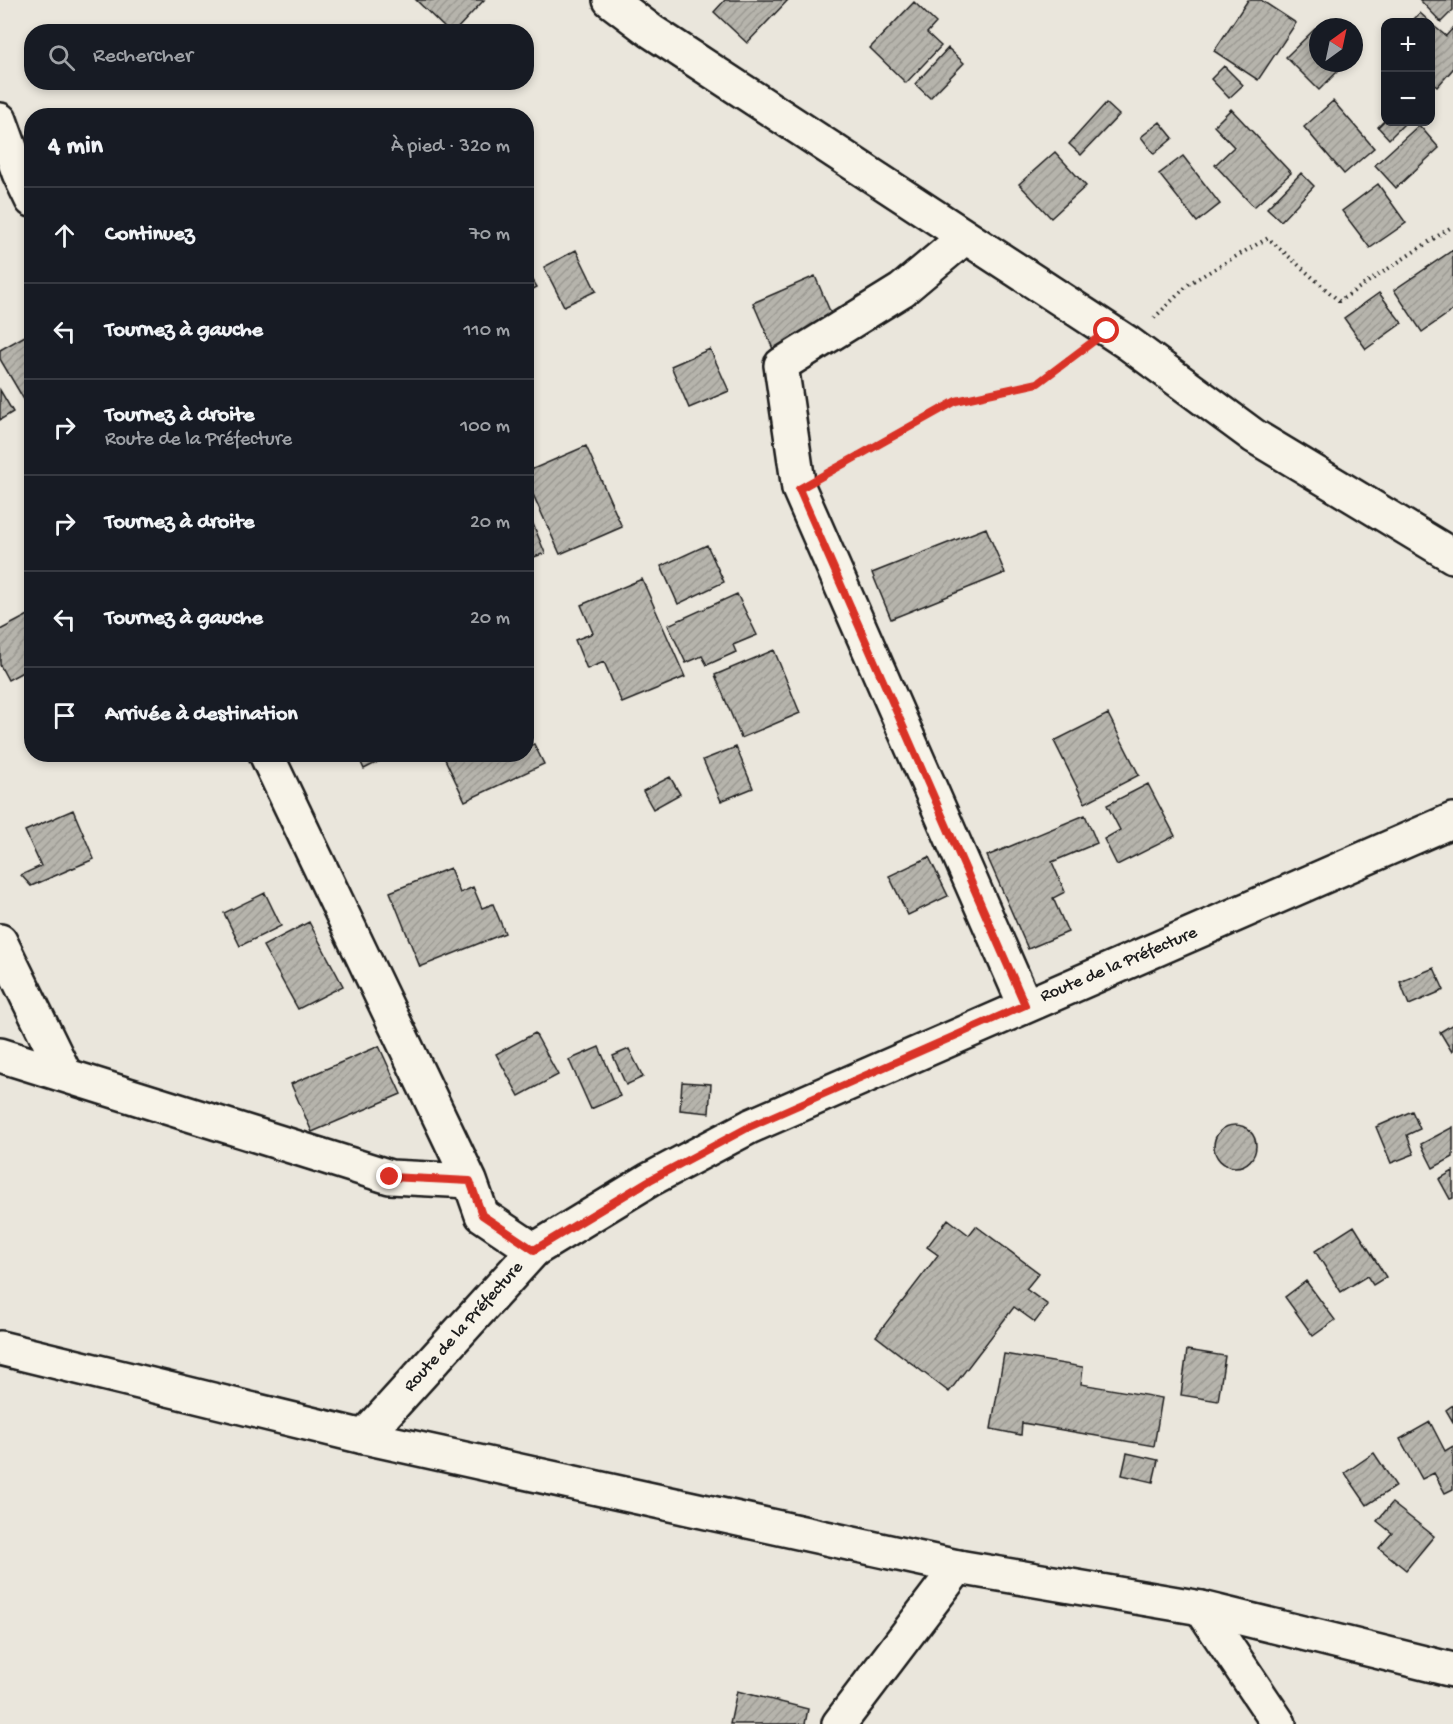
<!DOCTYPE html>
<html lang="fr">
<meta charset="utf-8">
<style>
body{margin:0;font-family:"Gochi Hand",sans-serif;background:#20242c;color:#f1f3f6}
.controls{position:absolute;right:18px;top:18px;display:grid;overflow:hidden;border-radius:12px;box-shadow:0 3px 9px #0003}
.controls button{width:54px;height:54px;display:grid;place-items:center;padding:0;border:0;border-bottom:2px solid #363941;background:#171b24;color:#f1f3f6;font:30px sans-serif}
.compass{position:absolute;left:1309px;top:18px;width:54px;height:54px;border-radius:50%;background:#171b24;box-shadow:0 3px 9px #0003;rotate:33deg}
.stop{position:absolute;width:18px;height:18px;margin:-14px;border:4px solid #d93025;border-radius:50%;background:#fff}
.stop.end{background:#d93025;border-color:#fff;box-shadow:0 2px 6px #0008}
.list{margin:0;padding:0;list-style:none}
h2{display:flex;justify-content:space-between;align-items:center;height:78px;margin:0;padding:0 24px;font-size:26px}
h2 small{font-size:20px;font-weight:400;color:#9ea1a6}
.list li{display:grid;grid-template-columns:39px 1fr auto;gap:18px;align-items:center;box-sizing:border-box;height:96px;padding:0 24px;border-top:2px solid #363941}
.list b{display:block;font-size:22px;white-space:nowrap}
.list p{margin:0;font-size:20px;white-space:nowrap;color:#9ea1a6}
.list em{font-size:20px;font-style:normal;color:#9ea1a6}
.icon{flex:none;width:33px;height:33px;fill:none;stroke:currentColor;stroke-width:2;stroke-linecap:round;stroke-linejoin:round}
.map{position:relative;flex:none;width:1453px;height:1724px;overflow:hidden}
.search{position:absolute;background:#171b24;box-shadow:0 3px 9px #0003;left:24px;top:24px;width:510px;height:66px;display:flex;align-items:center;gap:15px;box-sizing:border-box;padding:0 21px;border-radius:24px;color:#9ea1a6;font-size:22px}
.panel{position:absolute;background:#171b24;box-shadow:0 3px 9px #0003;left:24px;top:108px;width:510px;height:654px;border-radius:24px}
.map>svg:first-child{display:block}
.building{fill:url(#building-hatch);stroke:#1c1c1c;stroke-width:1.5}
.lines{fill:none;stroke-linecap:round;stroke-linejoin:round}
.minor-casing{stroke:#1c1c1c;stroke-width:38}
.tertiary-casing{stroke:#1c1c1c;stroke-width:38}
.primary-casing{stroke:#1c1c1c;stroke-width:38}
.path{stroke:#1c1c1c;stroke-width:4;stroke-dasharray:1.5 4.5;stroke-linecap:butt}
.minor{stroke:#f7f3e8;stroke-width:33}
.tertiary{stroke:#f7f3e8;stroke-width:33}
.primary{stroke:#f7f3e8;stroke-width:33}
.route{stroke:#d93025;stroke-width:8}
.labels{text-anchor:middle;dominant-baseline:central;stroke-width:4.5;stroke-linejoin:round;paint-order:stroke}
.street-label{font-size:18px;fill:#1c1c1c;stroke:#f7f3e8}
</style>
<div class="map">
<svg width="1453" height="1724" viewBox="0 0 1453 1724">
<defs>
<pattern id="building-hatch" width="6" height="6" patternUnits="userSpaceOnUse" patternTransform="scale(1.5)"><rect width="6" height="6" fill="#b6b4ac"/><path d="M-1 1l2-2M0 6l6-6M5 7l2-2" fill="none" stroke="#9c9a93"/></pattern>
</defs>
<rect width="100%" height="100%" fill="#eae6dc"/>
<filter id="ink" filterUnits="userSpaceOnUse"><feTurbulence type="fractalNoise" baseFrequency=".0167" numOctaves="2"/><feDisplacementMap in="SourceGraphic" scale="12" xChannelSelector="R" yChannelSelector="G"/><feConvolveMatrix kernelMatrix="1 2 1 2 8 2 1 2 1" color-interpolation-filters="sRGB"/></filter>
<g filter="url(#ink)">
<path class="building" d="M416,0H484L454,32H449Z
M725,0H788L747,43L714,12Z
M1248,0H1261L1296,23L1258,80L1214,51Z
M1420,0H1453V10L1441,22Z
M914,2L936,23L927,33L941,46L906,83L870,48Z
M1420,13L1430,22H1411Z
M1430,23L1446,36L1453,28V69L1437,87L1430,81Z
M1320,24L1323,27H1318V63H1346L1319,90L1286,57Z
M948,48L964,63L930,98L915,84Z
M1224,66L1243,85L1229,98L1211,79Z
M1333,101L1374,148L1344,174L1304,127Z
M1106,103L1119,115L1081,155L1069,144Z
M1231,109L1291,173L1254,207L1215,165L1234,147L1214,126Z
M1386,119V122H1406L1389,139L1378,127Z
M1160,122L1173,138L1154,154L1141,137Z
M1419,125L1439,148L1396,188L1375,165Z
M1055,152L1086,186L1051,218L1019,184Z
M1183,156L1220,204L1197,222L1159,174Z
M1301,173L1314,186L1281,221L1267,208Z
M1378,184L1406,223L1370,248L1342,211Z
M576,250L596,291L564,306L544,267Z
M1453,250V310L1422,332L1394,290Z
M526,269L537,287L526,293Z
M815,276L835,323L773,349L753,303Z
M1379,293L1402,323L1366,349L1344,318Z
M32,332V400L26,403L0,359V350Z
M710,349L729,391L689,408L671,366Z
M0,390L13,412L0,420Z
M586,446L622,527L560,554L526,479V472Z
M526,507L545,553L526,560Z
M986,528L1005,573L891,619L872,573Z
M707,545L724,582L678,604L661,566Z
M642,579L685,677L622,703L604,662L587,669L575,640L593,633L581,605Z
M737,594L757,635L733,645L736,652L707,665L702,656L686,663L668,625Z
M32,613V667L8,680L0,665V630Z
M774,650L800,713L741,738L715,675Z
M1108,714L1139,775L1085,803L1054,741Z
M534,744L544,764L465,801L444,757L450,754H504L506,757L526,754V747Z
M736,747L753,788L721,801L703,760Z
M357,754H394L364,769Z
M670,777L680,794L653,809L643,791Z
M1148,784L1175,836L1117,865L1104,839L1120,830L1107,805Z
M73,810L94,859L31,886L21,875L41,866L25,831Z
M1085,815L1097,843L1052,862L1065,892L1053,898L1068,932L1028,949L987,856Z
M929,857L948,896L908,915L889,876Z
M450,868L460,893L473,887L482,908L493,904L505,933L420,967L390,892Z
M265,893L281,926L240,946L224,913Z
M309,922L343,986L298,1009L263,946Z
M1434,968L1444,990L1409,1005L1400,982Z
M1453,1024V1051L1452,1052L1440,1032Z
M535,1033L558,1075L519,1096L496,1054Z
M379,1046L401,1094L312,1132L291,1084Z
M599,1047L620,1096L591,1109L569,1060Z
M629,1049L643,1077L626,1085L613,1056Z
M682,1082L711,1084L709,1113L680,1110Z
M1412,1111L1420,1129L1407,1135L1414,1154L1391,1163L1376,1127Z
M1214 1146a21 21 0 1 1 42 0a21 21 0 1 1-42 0Z
M1453,1127V1157L1433,1168L1421,1144Z
M1453,1171V1198L1450,1199L1439,1179Z
M948,1219L969,1235L976,1226L1039,1273L1026,1289L1048,1305L1035,1322L1014,1307L949,1392L876,1336L938,1255L927,1247Z
M1354,1226L1386,1277L1373,1285L1367,1276L1341,1292L1315,1251Z
M1306,1281L1335,1320L1313,1336L1285,1297Z
M1187,1350L1225,1356L1218,1401L1181,1395Z
M1004,1354L1083,1367L1081,1384L1162,1398L1154,1446L1022,1423L1021,1435L991,1429Z
M1453,1405V1422L1446,1410Z
M1430,1422L1445,1451L1453,1446V1489L1445,1493L1434,1473L1422,1479L1400,1439Z
M1127,1453L1158,1460L1153,1482L1122,1475Z
M1374,1453L1396,1486L1367,1505L1345,1473Z
M1392,1503L1434,1536L1406,1570L1379,1548L1392,1533L1377,1521Z
M737,1691L808,1709L805,1724H730Z"/>
<g class="lines">
<defs>
<path id="minor" d="M610,0L651,31L1128,343L1254,436L1453,556
M0,120L19,173L32,200
M965,237L902,290L781,365L799,489L1025,1005
M266,754L470,1181
M0,941L65,1074
M0,1055L390,1177L470,1181L482,1215L534,1250
M1201,1608L1279,1724
M839,1724L958,1567"/>
<path id="tertiary" d="M364,1437L534,1250L649,1180L751,1126L1453,820"/>
<path id="primary" d="M0,1348L364,1437L958,1567L1201,1608L1453,1670"/>
</defs>
<use href="#minor" class="minor-casing"/>
<use href="#tertiary" class="tertiary-casing"/>
<use href="#primary" class="primary-casing"/>
<path class="path" d="M1154,318L1190,283L1268,238L1339,301L1453,226
M831,471L956,401L1038,383L1080,351"/>
<use href="#minor" class="minor"/>
<use href="#tertiary" class="tertiary"/>
<use href="#primary" class="primary"/>
</g>
</g>
<g class="lines" filter="url(#ink)">
<path class="route" d="M390,1177L470,1181L482,1215L534,1250L650,1180L751,1126L1025,1005L799,489L956,401L1038,383L1107,331"/>
</g>
<g class="labels">
<g class="street-label">
<text transform="translate(1119 965) rotate(-23)">Route de la Préfecture</text>
<text transform="translate(464 1327) rotate(-48)">Route de la Préfecture</text>
</g>
</g>
</svg>
<div class="controls">
<button>+</button>
<button>−</button>
</div>
<svg class="compass" viewBox="-18 -18 36 36"><path d="M0-13l5 13h-10z" fill="#e53935"/><path d="M0 13l5-13h-10z" fill="#9ea1a6"/></svg>
<div class="stop" style="left:1107px;top:331px"></div>
<div class="stop end" style="left:390px;top:1177px"></div>
<div class="search"><svg class="icon" aria-label="search" viewBox="0 0 24 24"><circle cx="10" cy="10" r="6"/><path d="M15 15l6 6"/></svg>Rechercher</div>
<section class="panel">
<h2>4 min<small>À pied · 320 m</small></h2>
<ul class="list">
<li><svg class="icon" aria-label="ahead" viewBox="0 0 24 24"><path d="M12 20V5M6 11l6-6 6 6"/></svg><div><b>Continuez</b></div><em>70 m</em></li>
<li><svg class="icon" aria-label="left" viewBox="0 0 24 24"><path d="M17 20v-9H6M10 6l-5 5 5 5"/></svg><div><b>Tournez à gauche</b></div><em>110 m</em></li>
<li><svg class="icon" aria-label="right" viewBox="0 0 24 24"><path d="M7 20v-9h11M14 6l5 5-5 5"/></svg><div><b>Tournez à droite</b><p>Route de la Préfecture</p></div><em>100 m</em></li>
<li><svg class="icon" aria-label="right" viewBox="0 0 24 24"><path d="M7 20v-9h11M14 6l5 5-5 5"/></svg><div><b>Tournez à droite</b></div><em>20 m</em></li>
<li><svg class="icon" aria-label="left" viewBox="0 0 24 24"><path d="M17 20v-9H6M10 6l-5 5 5 5"/></svg><div><b>Tournez à gauche</b></div><em>20 m</em></li>
<li><svg class="icon" aria-label="arrive" viewBox="0 0 24 24"><path d="M6 21V4h12l-3 4 3 4H6"/></svg><div><b>Arrivée à destination</b></div></li>
</ul>
</section>
</div>
